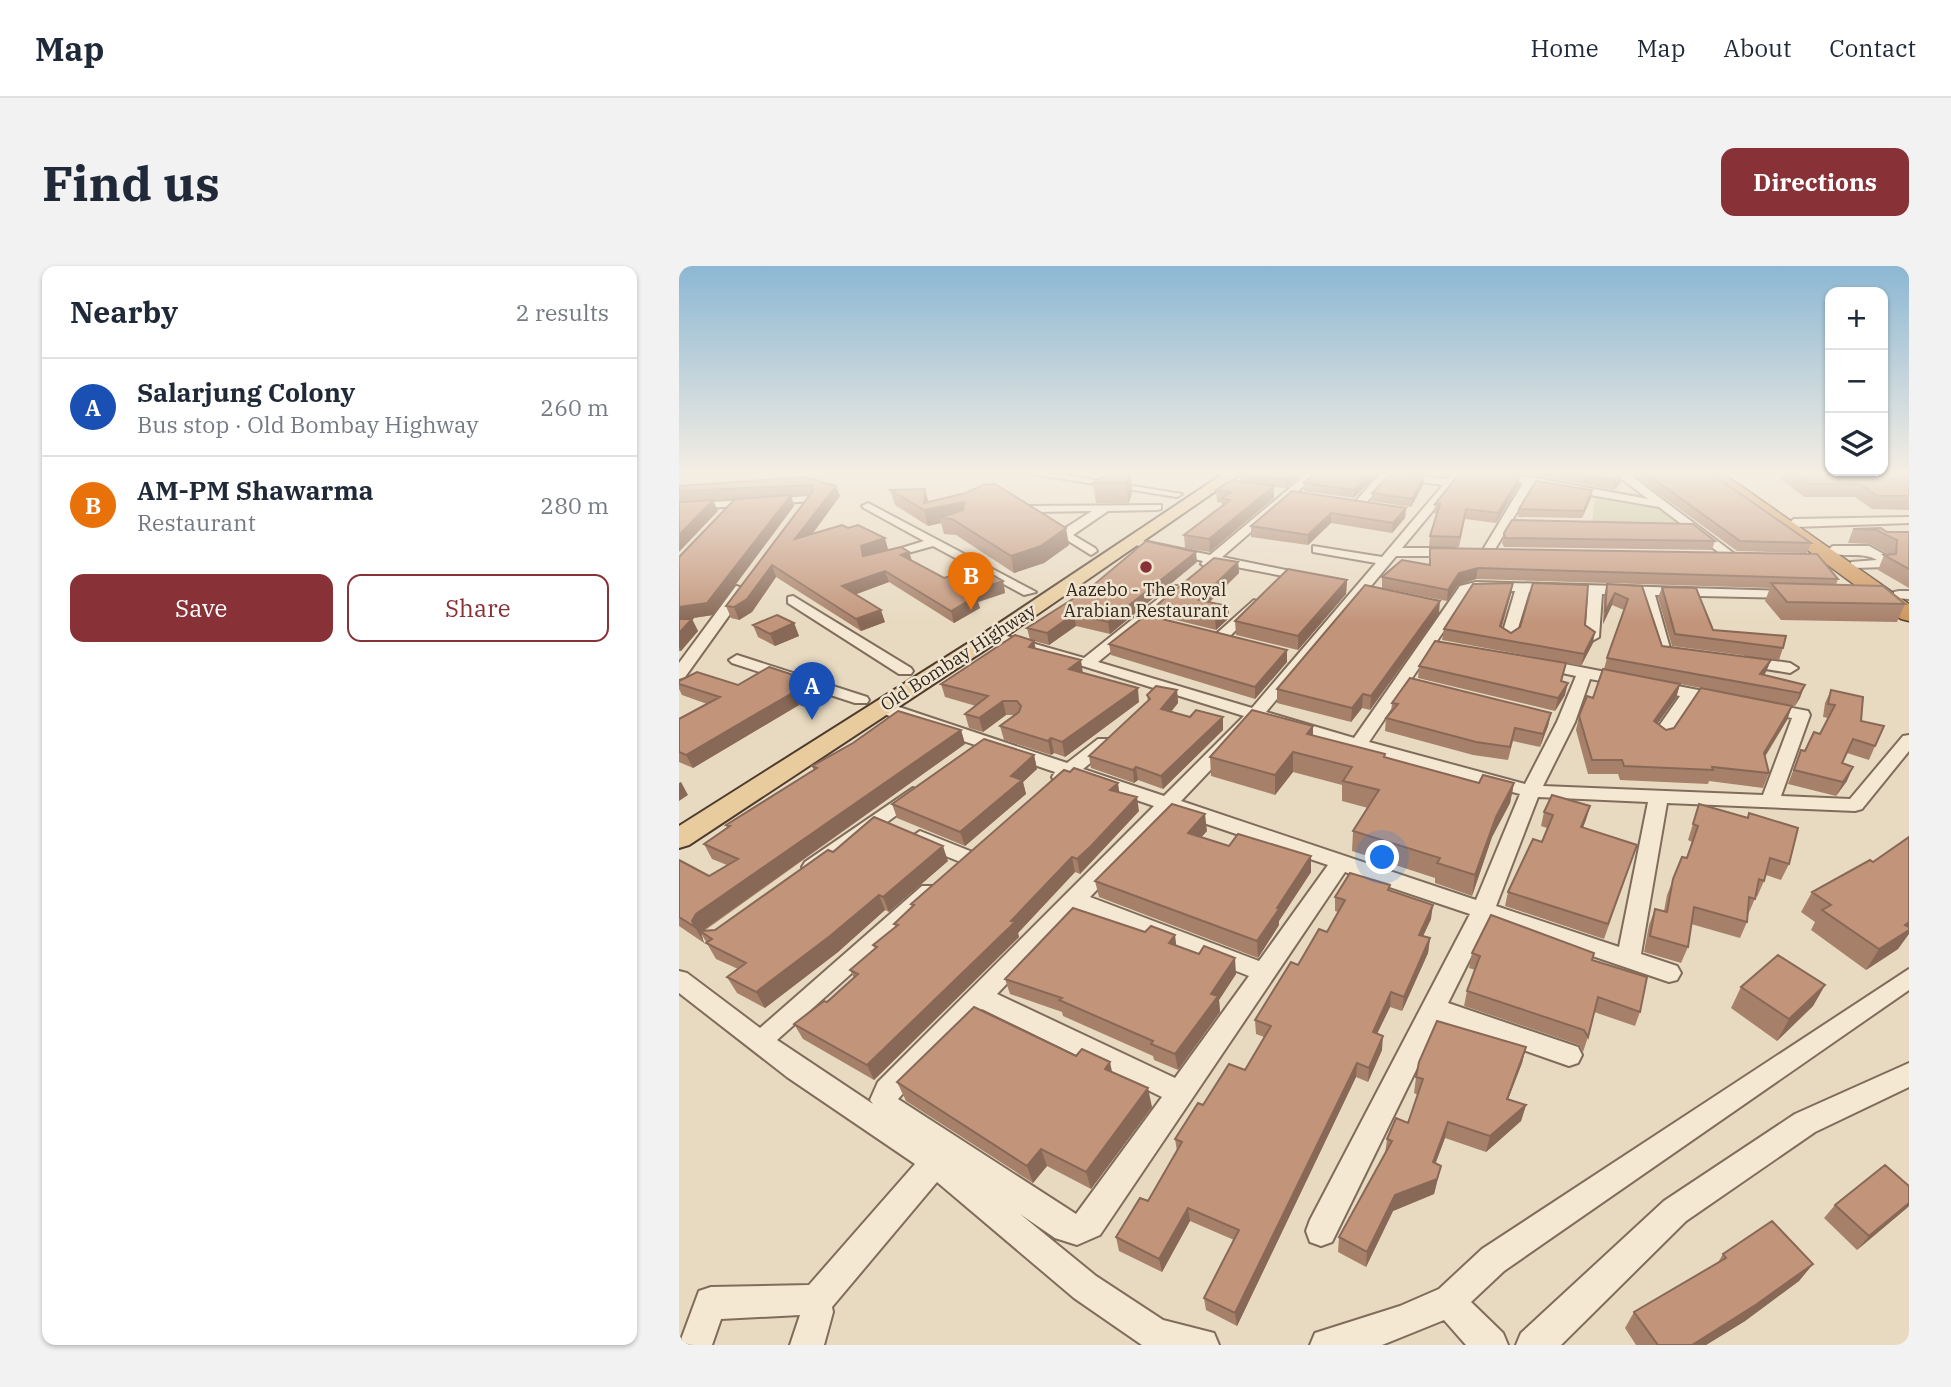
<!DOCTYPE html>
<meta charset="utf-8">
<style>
body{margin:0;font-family:"IBM Plex Serif",serif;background:#f2f2f3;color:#1f2937}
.controls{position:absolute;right:21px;top:21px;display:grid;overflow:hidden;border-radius:14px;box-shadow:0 2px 5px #0004}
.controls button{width:63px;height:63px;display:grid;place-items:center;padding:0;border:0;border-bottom:2px solid #e0e1e3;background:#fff;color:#1f2937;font:35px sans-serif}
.you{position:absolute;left:704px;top:592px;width:24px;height:24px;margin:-18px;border:5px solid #fff;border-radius:50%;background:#1a73e8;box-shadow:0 0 0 10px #1a73e833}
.badge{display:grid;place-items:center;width:46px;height:46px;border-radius:50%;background:#883237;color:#fff;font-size:23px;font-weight:700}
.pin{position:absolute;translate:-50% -58px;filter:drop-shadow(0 2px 4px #0008)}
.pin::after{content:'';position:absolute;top:37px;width:24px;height:21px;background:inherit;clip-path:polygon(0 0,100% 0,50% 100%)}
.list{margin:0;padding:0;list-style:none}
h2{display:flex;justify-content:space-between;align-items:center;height:91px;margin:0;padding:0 28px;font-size:30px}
h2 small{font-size:23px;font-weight:400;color:#747a83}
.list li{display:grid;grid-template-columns:46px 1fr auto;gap:21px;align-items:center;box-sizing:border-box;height:98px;padding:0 28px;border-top:2px solid #e0e1e3}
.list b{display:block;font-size:26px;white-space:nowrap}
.list p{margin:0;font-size:23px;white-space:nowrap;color:#747a83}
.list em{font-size:23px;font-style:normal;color:#747a83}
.actions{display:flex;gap:14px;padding:21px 28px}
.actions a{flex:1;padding:16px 0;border:2px solid #883237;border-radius:14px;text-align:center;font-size:24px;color:#883237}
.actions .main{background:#883237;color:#fff}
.icon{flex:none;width:38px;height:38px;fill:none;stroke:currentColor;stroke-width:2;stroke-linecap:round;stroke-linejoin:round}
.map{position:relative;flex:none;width:1230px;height:1079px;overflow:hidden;border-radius:14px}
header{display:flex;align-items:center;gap:42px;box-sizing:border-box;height:98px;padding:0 35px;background:#fff;border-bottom:2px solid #e0e1e3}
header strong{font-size:33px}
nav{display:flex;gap:38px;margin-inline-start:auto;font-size:24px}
.intro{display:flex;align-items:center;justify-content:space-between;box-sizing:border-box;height:168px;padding:0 42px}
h1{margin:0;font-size:49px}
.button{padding:18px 32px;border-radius:14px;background:#883237;color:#fff;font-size:24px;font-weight:700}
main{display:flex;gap:42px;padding:0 42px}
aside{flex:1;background:#fff;border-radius:14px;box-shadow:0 2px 5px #0004}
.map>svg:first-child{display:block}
.green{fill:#c2c497}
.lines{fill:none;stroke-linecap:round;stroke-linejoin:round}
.minor-casing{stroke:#806c5b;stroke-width:4}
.major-casing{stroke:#4e3b2f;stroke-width:4}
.highway-casing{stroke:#4e3b2f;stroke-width:3}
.minor{fill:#f4e8d3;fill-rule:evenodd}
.major{fill:#e8cc9d;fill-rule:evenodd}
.highway{fill:#cf955b;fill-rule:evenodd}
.wall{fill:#a7806a}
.shaded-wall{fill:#886856}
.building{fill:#c2957b;stroke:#886856;stroke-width:2}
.poi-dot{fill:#883237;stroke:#f0e5d0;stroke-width:2.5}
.labels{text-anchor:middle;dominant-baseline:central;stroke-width:5;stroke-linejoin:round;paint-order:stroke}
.far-poi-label{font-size:18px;fill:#31261d;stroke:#f0e5d0}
.far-street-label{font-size:18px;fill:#31261d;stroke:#f0e5d0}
</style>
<header>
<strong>Map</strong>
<nav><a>Home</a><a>Map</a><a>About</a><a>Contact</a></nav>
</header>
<div class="intro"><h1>Find us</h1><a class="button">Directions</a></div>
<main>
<aside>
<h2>Nearby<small>2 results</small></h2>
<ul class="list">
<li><span class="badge" style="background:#1a4fb4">A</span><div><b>Salarjung Colony</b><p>Bus stop · Old Bombay Highway</p></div><em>260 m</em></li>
<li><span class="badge" style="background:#e8710a">B</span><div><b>AM-PM Shawarma</b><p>Restaurant</p></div><em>280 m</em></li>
</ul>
<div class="actions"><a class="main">Save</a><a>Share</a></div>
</aside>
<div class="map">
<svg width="1230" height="1079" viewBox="0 0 1230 1079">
<rect width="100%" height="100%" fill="#e8dac1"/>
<path class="green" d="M917,225L962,228L1003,260L913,256Z"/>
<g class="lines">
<defs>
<path id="minor" d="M340,206H367L503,228L498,231Z
M630,206H641L543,291L636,310V316L536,297L528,302L522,298L524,295L444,276L450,272L531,289Z
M703,206L769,213L775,206H786L723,282H775L781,286L775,290H717L587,446L675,472L781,320L797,316L1113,325L1118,326V332L976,329L991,382L1010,388L1002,393L980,389L977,386L962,329L923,328L920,371L913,375L906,371L909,327L850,326L836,372L829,376L822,372L836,325L791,326L690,476L846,518L878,456L897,410L855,401V395L860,393L1050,430L1052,433L1044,438L1016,433L988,474L982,475L973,470L1001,430L911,413L896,456L864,520L1084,529L1113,452L1081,446L1079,442L1087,437L1129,445L1131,449L1102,530L1171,533L1224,470L1230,469V485L1183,543L1176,545L988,537L962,688L998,700L1002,707L998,714L990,716L810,655L769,737L899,781L903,789L899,797L890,800L761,755L653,976L642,980L631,976L627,965L631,954L791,648L666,606L421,969L398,979L376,972L341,948L417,1010L484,1054L535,1067L540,1079H463L395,1032L258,916L153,1041L154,1046L145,1079H111L121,1049L42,1053L33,1079H0L20,1025L32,1021L130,1019L236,898L108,811L0,727V705L8,707L81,762L243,620H259L262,625L259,630L98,774L194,838L191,834L199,816L475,540L393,512L382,517L375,515L373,511L376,506L196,445L194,441L196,437H208L388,497L419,473H431L434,477L431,481L404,503L485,530L565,450L307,370L314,366L405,392L495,320H505V326L419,396L573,442L697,297L634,286V280L703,291L764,219L710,212L683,241H675V237ZM579,454L722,497L841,528L797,634L502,535ZM859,531L969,536L940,681L817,640ZM492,546L649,599L580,695L411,631ZM399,643L570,710L496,812L318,728ZM303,743L483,831L397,948L219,833Z
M794,206L851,211L969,233L940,211L925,206H947L1061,292L1051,295L980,241L854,219L812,290H804L802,287L844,217Z
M130,230L134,231V235L0,244V238Z
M189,237L357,326L345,329L254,280L200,295V289L245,275L185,242L183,240Z
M482,239V243L478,244L429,245L394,269L416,282L418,285L412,289L338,243L344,240ZM413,245L385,263L357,246Z
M1230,251V257L1115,261L1109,257L1115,253Z
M1190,280L1210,291L1209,301L1172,302V296L1198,294C1181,284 1161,294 1148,284L1154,280Z
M57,320L69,323L6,411L0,413V397Z
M1220,325H1230V333L1215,332V326Z
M114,330L232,402L234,405L232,408H220L109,337V331Z
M575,334L582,338L580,341L546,375H536V369Z
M58,389L188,431L190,434L188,437H176L53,397L50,394Z
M1067,391L1111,397L1119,402L1111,407L1062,399L1059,396Z
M234,522L243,528L241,532L140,606H126L123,601L126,596Z
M241,565L296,587L299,592L289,599L234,577L231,572Z
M1230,703V724L825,1005L792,1036L824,1067L829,1079H787L765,1054L703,1079H631L636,1067L721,1040L760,1023L803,983Z
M1230,797V821L1136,866L1007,955L882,1079H837L842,1067L985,935L1116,848Z"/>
<path id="major" d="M547,206H564L321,374L10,579L0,582V560L307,366Z"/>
<path id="highway" d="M1023,206H1042L1230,338V355L1222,353Z"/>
</defs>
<use href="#minor" class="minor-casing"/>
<use href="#major" class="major-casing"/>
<use href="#highway" class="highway-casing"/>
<use href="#minor" class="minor"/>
<use href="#major" class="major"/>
<use href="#highway" class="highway"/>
</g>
<path class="wall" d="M565,206H626L607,222L595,221V232L531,286L506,282L505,269L543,239V237L538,236L537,224L561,215V209Z
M701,206L675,232L625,225V217Z
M729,206H751L750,208Z
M763,206H772L768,210H762Z
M782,206H943L944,207L942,216L935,224L851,208L828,207L840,219L817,257L786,253L780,281L750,280L751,270L758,248L755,247L756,238Z
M950,206H1030L1132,277L1128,287L1058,285Z
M1103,206H1230V244L1193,243L1176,231H1125L1101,212Z
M451,207L453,227L450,237H417L414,217Z
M126,211L161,230L133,268L209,283L230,286L233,295L265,312L324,315L326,327L299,336L301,342L275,357L210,316L177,328L206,356L182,365L97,311L73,346L60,354L52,352L47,340L130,230H112L115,240L34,349L8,353H13L19,365L2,385H0V291L56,233L0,235V220Z
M745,211L744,219L732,241L692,235L693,227Z
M211,224L250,236L390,279L365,297L335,307L277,269L265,268L262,257L249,260L216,239Z
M913,224L912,232L903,252L839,251L840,243Z
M613,225L727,242L726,252L713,267L652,257L629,279L572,271V260Z
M1202,262L1208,266H1230V322L1199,304L1205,289H1211L1191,278L1169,277L1174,263Z
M825,267L1036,275L1033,284L825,281L823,277Z
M751,282L1159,313L1157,319L1226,338L1218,356L1102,354L1086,335L1091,322L797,313L779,319L768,335L703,322V311L750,298Z
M518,296L431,368L397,360L370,379L351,374L348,362Z
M559,296L560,307L531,336L549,340L550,352L537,364L481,350L479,338Z
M668,314L667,328L619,384L557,369L556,355Z
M928,318L963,320L983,380L1092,394L1085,409L1126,419L1116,440L1001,418L997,432L979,457L987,464L1113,440L1108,454L1086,491L1090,507L1084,522L1030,515L1029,518L941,514L939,508H909L897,464L900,450L914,432L925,403L928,392L945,344L933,339L924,358L925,330Z
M983,321L1034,364L1104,382L1100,394L993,380L979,332Z
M832,328L823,361L832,367L906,359L914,377L902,400L887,397L883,415L886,429L876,445L739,412L740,400L866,393L763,374L765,363Z
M760,348L691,444L683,442L672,456L598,437V423Z
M115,357L120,370L96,380L79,371L74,359Z
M430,378L608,396L576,433L432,389Z
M357,383L404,407L460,436L386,491L375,487L372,489L325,474L321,460L337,449H327L304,466L290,462L286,448L297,440L266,431L262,418Z
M0,415L59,419L142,418L147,430L129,442L120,439L14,502L0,496V453L28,438L3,429L0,423Z
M498,424L499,437L492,446L511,451H544V464L484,523L459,514L455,517L412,502L410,490L469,435L468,429Z
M1152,424L1182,455L1196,480L1190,494L1168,487L1163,497L1168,515L1157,530L1109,518L1122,484L1126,485L1141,468L1149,452L1144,451L1146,437Z
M713,437L872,447L869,460L861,481L834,475L829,494L794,489L706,465L707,452L712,446Z
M634,460V470L706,488V491L800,517H835L831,537L813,571L793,630L756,617V612L673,585L674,565L689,542L663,535V519L614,506L596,529L532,510L531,491Z
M282,464L286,478L25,665L36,664L154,586L269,595L210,646L206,644L159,686L86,742L58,727L48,711L59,703L37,693L23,669V670L25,677L0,660V594L30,610L48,599L33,593L25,578L48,562L47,559L135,505L133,500Z
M355,489L358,503L344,516L347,528L286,580L218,552L213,538Z
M440,526L460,545L401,608L396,606L339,667L340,671L195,814L124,773L115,758L148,736L175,712L171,704L196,683L194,679L217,661L215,658L233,642L232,638Z
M1020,538L1110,598L1102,614L1087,609L1085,615L1078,631L1077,630L1069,649L1068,656L1061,672L1012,658L1009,681L1002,697L965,686L970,659L976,643L985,645L988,629L1003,591L1007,592L1013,576L1009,574Z
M911,540L904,562L953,594L925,673L826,640L829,626L863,576L868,562L862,560L865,546Z
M528,565L522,571L632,606L600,655V659L579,692L420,631L416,615Z
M711,619V625L752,653L744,670L751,672L749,687L723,745L711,741L698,768L703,784L689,816L677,811L558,1060L527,1044L525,1032L555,974L511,955L483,1006L440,985L437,971L469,935L498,885L496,873L524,839L566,804L585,771L577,768L576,754L619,699L648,666L659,646L656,645V631Z
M1133,626L1229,668L1219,683L1187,704L1132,664L1136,656L1122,646Z
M497,680L557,708L540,734L541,746L499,804L475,794L474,790L384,750L383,746L331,728L326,713Z
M793,687L913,694L961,746L956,760L915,746L909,771L904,786L900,779L785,740L788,725L796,704L790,702Z
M1146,719L1134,740L1098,775L1052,742L1062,721Z
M847,781L843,797L829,833L847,839L842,855L807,886L766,872L756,898L762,900L755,928L714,945L687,1001L659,986L660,971L706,888L708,873L729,857L739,829L735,827L737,811Z
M397,790L433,806L473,841L412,923L368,900L354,917L227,835L218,816Z
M1230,920V940L1178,984L1145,952L1156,939Z
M1044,988L1134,998L1120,1015L1066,1055L1027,1079H957L946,1062L955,1046L1038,998Z"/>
<path class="shaded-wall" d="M617,206H626L607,222V214Z
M694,206H701L675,232V224Z
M451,207L453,227L450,237L447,217Z
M944,207L942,216L935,224L937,215Z
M841,210L840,219L817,257L819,247Z
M745,211L744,219L732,241L733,233Z
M157,220L161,230L121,285L116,273Z
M595,220V232L531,286L530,273Z
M246,223L250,238L285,236L289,252H260L262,257L249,260L245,244Z
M913,224L912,232L903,252L905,245Z
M112,229L115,240L34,349L0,354V341Z
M34,234L39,245L0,286V269Z
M727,242L726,252L713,267L714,257Z
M652,247V257L629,279V269Z
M387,262L390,279L365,297L335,307L332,290Z
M206,272L209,283L184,290L182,280Z
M230,286L234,298L222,289Z
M517,286L518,296L431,368L429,356Z
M559,296L560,307L521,345L520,334Z
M93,299L97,311L73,346L60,354L55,341Z
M799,302L797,313L779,319L768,335L769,324L780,307Z
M206,305L210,316L167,332L163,320Z
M668,314L667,328L619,384V370Z
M324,315L326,327L299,336L301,342L275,357L272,345L292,326Z
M834,317L832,328L819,371L821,360Z
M936,327L933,339L924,358L926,346Z
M761,335L760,348L691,444L692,430Z
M549,340L550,352L537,364L536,352Z
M202,344L206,356L182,365L177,353Z
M395,348L397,360L370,379L368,367Z
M13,353L19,365L2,385L0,381V367Z
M115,357L120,370L96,380L91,368Z
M916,366L914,377L902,400L905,388Z
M355,375L358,388L350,381Z
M608,384V396L576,433V421Z
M402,394L404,408L390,403Z
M1092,394L1087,406L1077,421L1081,408Z
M889,417L886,429L876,445L879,432Z
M142,418L147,430L129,442L123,429Z
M1001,418L997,432L971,468L975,455Z
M1126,419L1121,432L1116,440L1121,427Z
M459,422L460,436L386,491L383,476Z
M498,424L499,437L484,455L482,443Z
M115,426L120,439L14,502L7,489Z
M684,428L683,442L672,456L673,442Z
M324,435L327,449L304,466L300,452Z
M1113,440L1108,454L1079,501L1085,487Z
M872,447L869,460L861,481L864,468Z
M544,451V464L484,523L482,510Z
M634,460V479L628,468Z
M282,464L286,478L26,663L24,667L21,665L23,669V670L25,677L16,661L13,655L17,648Z
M372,472L375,487L372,489L369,475Z
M614,486V506L596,529V509Z
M355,489L358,503L344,516L347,528L286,580L281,566L332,510Z
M457,501L459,514L455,517L454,504Z
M1174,501L1168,515L1157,530L1164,516Z
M2,516L9,529L0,535V517Z
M439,517L441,531L431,524Z
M835,517L831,537L813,571L793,630L796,609L817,551Z
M458,531L460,545L401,608L398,593Z
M911,540L907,554L898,575L902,561Z
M526,548L528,565L511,584L509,567Z
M264,580L269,595L210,646L204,631Z
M632,590V606L600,655V659L579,692L578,675L598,642Z
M393,591L396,606L339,667L340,671L195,814L188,799L332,655Z
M200,629L206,644L159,686L86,742L77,726Z
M754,639L752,653L738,683L740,669Z
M1230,656V668L1219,683L1187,704L1200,683L1226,659Z
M496,669L498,685L490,677Z
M751,672L749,687L723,745L725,731Z
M556,692L557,708L540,734L541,746L499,804L496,788L532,728Z
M1146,719L1134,740L1098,775L1110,753Z
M712,726L711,741L692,780L694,766Z
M704,770L703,784L689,816L690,802Z
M847,781L843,797L823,849L828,833Z
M431,796L435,815L426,803Z
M678,797L677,811L558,1060L556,1047Z
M469,822L473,841L412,923L407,906Z
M847,839L842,855L807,886L811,870Z
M769,856L766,872L751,912L754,896Z
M362,883L368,900L354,917L348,900Z
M762,900L755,928L714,945L687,1001L688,986L716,929Z
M1230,937V940L1228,942L1178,984L1190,970Z
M509,942L511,955L483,1006L480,993Z
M1134,998L1120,1015L1066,1055L1027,1079H1013Z"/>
<path class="building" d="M433,206L451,207L447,217H414Z
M565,206H617L607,214L561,209Z
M637,206H694L675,224L625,217Z
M782,206H825L841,210L819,247L787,243L781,271L751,270L761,238H756Z
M890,206H943L944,207L937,215Z
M965,206H1030L1132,277L1061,275Z
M1114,206H1230V230H1198L1181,218H1130Z
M712,207L745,211L733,233L693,227Z
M126,211L157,220L116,273L163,259L169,262L179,259L206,272L182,280L184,290L222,281L230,286L222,289L265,312L300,301L324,315L292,326L298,330L272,345L206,305L163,320L202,344L177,353L93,299L68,333L55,341L47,340L133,226V219L0,225V220Z
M553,214L595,220L530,273L505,269L551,234L543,232L552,226L537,224Z
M857,215L913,224L905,245L840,243Z
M316,218L387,262L362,280L332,290L273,253L260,252L284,244L285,236L245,244L211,224L246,223L245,237L287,227L304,219Z
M613,225L727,242L714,257L652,247L629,269L572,260Z
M112,229L28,337L0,341V291L56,233Z
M34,234L0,269V236Z
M833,254L1014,258L1036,275L826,272L825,267Z
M1202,262L1208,266H1230V303L1205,289L1217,288L1218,274L1197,264L1174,263Z
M467,275L517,286L429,356L395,348L368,367L348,362L411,322Z
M751,282L1138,288L1159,313L799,302L780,307L769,324L703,311L723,294L751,299Z
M535,292L559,296L520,334L549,340L536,352L479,338Z
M609,303L668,314L619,370L556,355Z
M834,317L821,360L832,367L841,361L854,317L909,319L906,359L916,366L905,388L765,363L794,318Z
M1092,317L1204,320L1226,338L1108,336Z
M928,318L963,320L983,380L1092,394L1081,408L1126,419L1121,427L928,392L949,333L936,327L926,346Z
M686,319L761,335L692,430L684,428L673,442L598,423Z
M983,321L1017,322L1034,364L1107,370L1104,382L996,368Z
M98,349L115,357L91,368L74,359Z
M467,349L608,384L576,421L430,378Z
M0,353H13L0,367Z
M336,369L355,375L350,381L402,394L390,403L459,422L383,476L372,472L369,475L321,460L340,446L342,440L338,435H324L300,452L286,448L309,430L262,418Z
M756,375L887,397L882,415L889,417L879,432L740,400Z
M90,401L142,418L123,429L115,426L7,489L0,486V453L41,431L0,418V415L18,406L59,419Z
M924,403L1001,418L975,455L987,464L995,462L1022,422L1113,440L1085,487L1090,507L1033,501L1034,504L945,500L943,494H913L900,450L908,430L914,432Z
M731,412L872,447L864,468L836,462L831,481L797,476L707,452L719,438L713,437Z
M477,420L498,424L482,443L511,451L517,444L544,451L482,510L457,501L454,504L410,490L471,433L468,429Z
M1152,424L1184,431L1182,455L1205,460L1196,480L1174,473L1163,497L1174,501L1164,516L1115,504L1122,484L1126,485L1135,466L1141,468L1156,439L1149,438Z
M573,444L634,460L628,468L706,488L705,491L800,517L804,509L835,517L817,551L796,609L758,597L761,592L674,565L700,524L664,515L673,501L614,486L596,509L531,491Z
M219,445L282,464L17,648L13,655L16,661L0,651V594L30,610L59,593L25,578L51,560L47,559L138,502L133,500L174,477Z
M305,473L355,489L332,510L343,514L281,566L213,538Z
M395,502L439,517L431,524L458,531L412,580L398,593L393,591L332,655L336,656L188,799L115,758L145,735L148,736L179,708L171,704L198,681L194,679L219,659L215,658L235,639L232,638L385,504L391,506Z
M873,529L911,540L902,561L958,579L929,658L829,626L854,573L863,576L874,549L865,546Z
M493,538L526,548L509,567L550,580L559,568L632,590L598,642L600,643L578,675L416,615Z
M1020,538L1069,552L1070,547L1119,562L1110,598L1091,592L1085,615L1080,613L1076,633L1070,631L1068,656L1015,641L1009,681L971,670L976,643L988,646L994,613L1003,591L1008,592L1019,560L1014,558Z
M195,551L264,580L204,631L200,629L151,670L77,726L48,711L67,697L27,677L33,673L21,665L36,664L149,584L154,586Z
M1230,571V656L1226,659L1230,661V664L1200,683L1143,644L1152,639L1133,626L1191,594L1194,596Z
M671,607L711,619L709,624L754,639L740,669L751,672L725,731L712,726L694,766L704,770L690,802L678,797L556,1047L525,1032L560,964L509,942L480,993L437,971L461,932L469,935L503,876L496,873L519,837L524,839L550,798L566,804L592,760L576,754L612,696L619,699L640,663L648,666L666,634L656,631Z
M394,642L466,666L472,660L496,669L490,677L520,688L525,680L556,692L532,728L539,730L496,788L472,778L474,775L380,734L383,732L326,713Z
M812,649L915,687L913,694L968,711L961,746L919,731L909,771L905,764L788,725L801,690L793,687Z
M1099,689L1146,719L1110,753L1062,721Z
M295,741L397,790L403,783L431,796L426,803L469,822L407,906L362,883L348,900L218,816Z
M758,755L847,781L828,833L847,839L811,870L769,856L754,896L762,900L758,913L716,929L688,986L660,971L713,875L708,873L717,852L729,857L744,813L737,811L740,796Z
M1206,899L1230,920V937L1190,970L1156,939Z
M1093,955L1134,998L1078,1038L1013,1079H979L955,1046L1047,992L1044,988Z"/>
<linearGradient id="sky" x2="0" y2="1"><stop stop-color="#8cb7d3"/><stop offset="0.58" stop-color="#f5eee3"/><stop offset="1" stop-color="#f5eee3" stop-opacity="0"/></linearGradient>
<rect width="1230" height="357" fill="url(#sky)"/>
<circle class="poi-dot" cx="467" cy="301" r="7"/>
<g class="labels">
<g class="far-poi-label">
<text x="467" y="323">Aazebo - The Royal<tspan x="467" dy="21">Arabian Restaurant</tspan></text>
</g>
<g class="far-street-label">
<text transform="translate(279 391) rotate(-33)">Old Bombay Highway</text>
</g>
</g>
</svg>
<div class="controls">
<button>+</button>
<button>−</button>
<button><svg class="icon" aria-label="layers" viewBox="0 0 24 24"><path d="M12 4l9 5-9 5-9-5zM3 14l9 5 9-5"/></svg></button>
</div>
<div class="you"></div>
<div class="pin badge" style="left:133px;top:454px;background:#1a4fb4">A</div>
<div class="pin badge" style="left:292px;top:344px;background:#e8710a">B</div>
</div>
</main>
